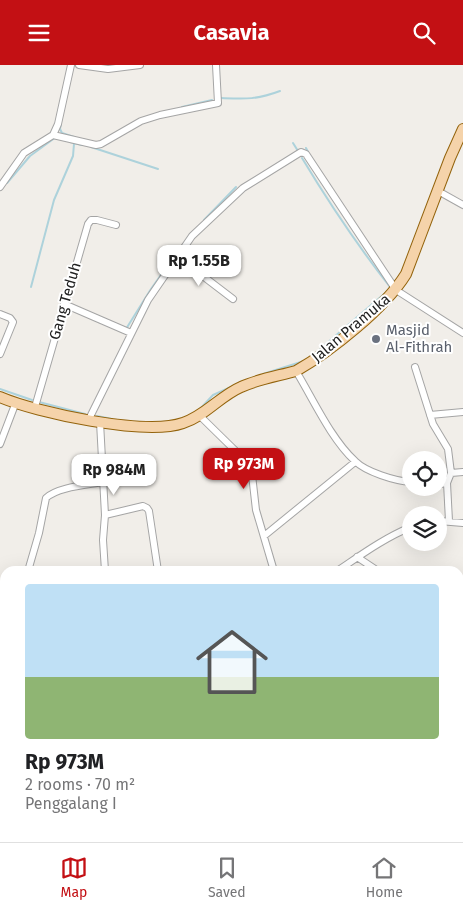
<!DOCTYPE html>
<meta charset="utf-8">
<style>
:root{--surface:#fff;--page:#f2f2f2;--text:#202124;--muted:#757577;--line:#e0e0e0;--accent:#c31014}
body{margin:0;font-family:"Fira Sans",sans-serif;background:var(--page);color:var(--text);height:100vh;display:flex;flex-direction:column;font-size:19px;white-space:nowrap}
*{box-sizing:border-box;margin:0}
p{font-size:16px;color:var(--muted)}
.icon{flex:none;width:28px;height:28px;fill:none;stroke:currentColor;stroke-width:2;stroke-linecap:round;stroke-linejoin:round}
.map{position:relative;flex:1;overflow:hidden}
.drawer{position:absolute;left:0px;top:501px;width:464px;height:276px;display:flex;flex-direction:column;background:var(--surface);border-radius:15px 15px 0 0;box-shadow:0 5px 20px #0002}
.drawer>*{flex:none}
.tools{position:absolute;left:402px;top:386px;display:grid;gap:10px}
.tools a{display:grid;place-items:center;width:45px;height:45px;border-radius:50%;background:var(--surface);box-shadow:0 5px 20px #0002;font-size:25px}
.price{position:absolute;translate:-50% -42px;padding:0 11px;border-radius:10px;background:#fff;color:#222;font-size:16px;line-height:32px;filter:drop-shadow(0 1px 2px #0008)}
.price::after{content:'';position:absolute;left:50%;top:30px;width:15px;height:11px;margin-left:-8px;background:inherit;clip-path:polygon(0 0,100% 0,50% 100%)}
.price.selected{background:var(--accent);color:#fff}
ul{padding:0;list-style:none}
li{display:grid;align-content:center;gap:10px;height:265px;padding:0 25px}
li+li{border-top:1px solid var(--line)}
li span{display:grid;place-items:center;height:155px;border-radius:5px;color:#555}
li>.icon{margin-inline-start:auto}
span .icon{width:90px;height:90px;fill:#fffc;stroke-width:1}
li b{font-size:21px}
header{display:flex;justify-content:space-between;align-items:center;height:65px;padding:0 25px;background:var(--accent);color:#fff;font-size:22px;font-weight:700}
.dock{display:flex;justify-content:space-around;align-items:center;height:70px;border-top:1px solid var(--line);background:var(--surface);font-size:14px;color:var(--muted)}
.dock a{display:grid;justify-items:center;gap:2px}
.dock .selected{color:var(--accent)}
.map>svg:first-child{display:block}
.grass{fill:#cee6b4}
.forest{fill:#afcda1}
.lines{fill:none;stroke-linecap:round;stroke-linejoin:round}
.stream{stroke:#add2db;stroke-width:2}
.service-casing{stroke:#a5a5a5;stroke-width:5}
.minor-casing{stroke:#a5a5a5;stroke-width:8}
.tertiary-casing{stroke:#a5a5a5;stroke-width:9}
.primary-casing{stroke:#93630c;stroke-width:12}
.path{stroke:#f0847b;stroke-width:1;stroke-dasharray:2.5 2.5;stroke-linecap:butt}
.service{stroke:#fff;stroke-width:3}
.minor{stroke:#fff;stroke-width:6}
.tertiary{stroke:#fff;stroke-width:8}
.primary{stroke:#f5d3aa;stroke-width:10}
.worship-dot{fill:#6b7280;stroke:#fff;stroke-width:2}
.labels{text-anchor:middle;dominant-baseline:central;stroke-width:4;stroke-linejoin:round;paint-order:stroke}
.street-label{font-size:15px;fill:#212121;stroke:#fff}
.worship-label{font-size:15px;fill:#5b616d;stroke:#fff;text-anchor:start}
</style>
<header><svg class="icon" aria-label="menu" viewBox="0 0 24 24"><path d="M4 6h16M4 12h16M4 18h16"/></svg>Casavia<svg class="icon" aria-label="search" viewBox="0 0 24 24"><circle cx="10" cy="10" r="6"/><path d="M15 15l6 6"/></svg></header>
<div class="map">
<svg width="463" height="777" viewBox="0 0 463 777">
<rect width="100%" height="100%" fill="#f1eee9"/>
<path class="grass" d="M463 692V777H399L397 773 459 772V695Z"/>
<path class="forest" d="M0 740H5V772L17 773 16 776 0 774Z"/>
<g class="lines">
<path class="stream" d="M221 33C245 34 256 35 280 26
M182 42 212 35
M61 58 60 64 62 68 74 72
M70 77 82 80
M293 78 298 86
M91 82 158 104
M306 83 308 87
M302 93C329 138 358 181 390 222
M7 118 30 91 56 72
M204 155 236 122
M31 222 54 135 73 91 74 79
M126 264 151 224 180 183
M312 291 384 229
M263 309 304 296
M0 324 32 335
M39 337 85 349
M199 345 213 330 231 322
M97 351 112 354"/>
<defs>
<path id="service" d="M459 692 463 689"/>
<path id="minor" d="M79 0 108 4 140 0
M53 70 96 80 101 79 141 56 160 50 218 38 216 0
M0 122 24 88 53 70 58 59 71 0
M438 126 463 140
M178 192 233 234
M64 239 131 268
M0 249 10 253 13 257 0 289
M415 302 433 359 448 384 451 408 447 418 449 456
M296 306C313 334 331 374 355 396 366 407 395 416 411 417
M35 342 88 159 91 155H97L116 160
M430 350 463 347
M200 351 251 401 256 445 274 506
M89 354 148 235 192 171 243 123 301 87 306 89 396 225 463 268
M100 357 105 450 103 475 105 506
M0 379 16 337
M451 408 463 407
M439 419 447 418
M105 450 143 441 147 443 149 446 158 506
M439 456 463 458
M264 471 355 397
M357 492 378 506
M28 506 39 468 46 433C57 422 87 420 103 417
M337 506C361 490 384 473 411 462
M0 546 5 548
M459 551 463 554
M0 622 5 625
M459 671 463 678
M342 772 344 777
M307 777 316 772
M358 777 368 772"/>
<path id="tertiary" d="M0 711 5 713
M211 772 213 777"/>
<path id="primary" d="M0 332C37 348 146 371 183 358 205 351 220 331 241 322 258 314 278 311 296 306 331 286 385 243 406 209L450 93 463 64"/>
</defs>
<use href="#service" class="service-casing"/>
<use href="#minor" class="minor-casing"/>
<use href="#tertiary" class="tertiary-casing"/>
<use href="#primary" class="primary-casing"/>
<path class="path" d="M459 592 463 588"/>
<use href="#service" class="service"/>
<use href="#minor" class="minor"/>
<use href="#tertiary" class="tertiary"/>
<use href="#primary" class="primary"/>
</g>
<circle class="worship-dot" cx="376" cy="274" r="5"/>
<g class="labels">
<g class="street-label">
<text transform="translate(65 236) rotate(-74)">Gang Teduh</text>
<text transform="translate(351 263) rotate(-40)">Jalan Pramuka</text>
</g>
<g class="worship-label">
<text x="386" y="265">Masjid<tspan x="386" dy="17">Al-Fithrah</tspan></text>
</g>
</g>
</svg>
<div class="tools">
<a><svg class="icon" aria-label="locate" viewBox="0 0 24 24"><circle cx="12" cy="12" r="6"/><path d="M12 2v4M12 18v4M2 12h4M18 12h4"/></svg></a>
<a><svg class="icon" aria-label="layers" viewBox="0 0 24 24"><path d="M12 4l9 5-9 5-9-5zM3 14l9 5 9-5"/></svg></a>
</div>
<b class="price" style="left:199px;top:222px">Rp 1.55B</b>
<b class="price selected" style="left:244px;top:425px">Rp 973M</b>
<b class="price" style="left:114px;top:431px">Rp 984M</b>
<section class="drawer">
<ul>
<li><span style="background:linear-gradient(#bfe0f5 60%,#8fb573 0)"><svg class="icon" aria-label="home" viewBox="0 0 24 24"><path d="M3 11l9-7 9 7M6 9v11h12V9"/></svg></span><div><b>Rp 973M</b><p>2 rooms · 70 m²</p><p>Penggalang I</p></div></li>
</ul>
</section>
</div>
<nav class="dock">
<a class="selected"><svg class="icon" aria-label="map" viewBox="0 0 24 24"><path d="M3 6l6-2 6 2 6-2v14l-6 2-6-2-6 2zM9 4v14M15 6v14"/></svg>Map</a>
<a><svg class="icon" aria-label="saved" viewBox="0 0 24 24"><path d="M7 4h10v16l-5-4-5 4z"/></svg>Saved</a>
<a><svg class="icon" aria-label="home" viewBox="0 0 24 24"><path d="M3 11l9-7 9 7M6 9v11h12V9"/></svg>Home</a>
</nav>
